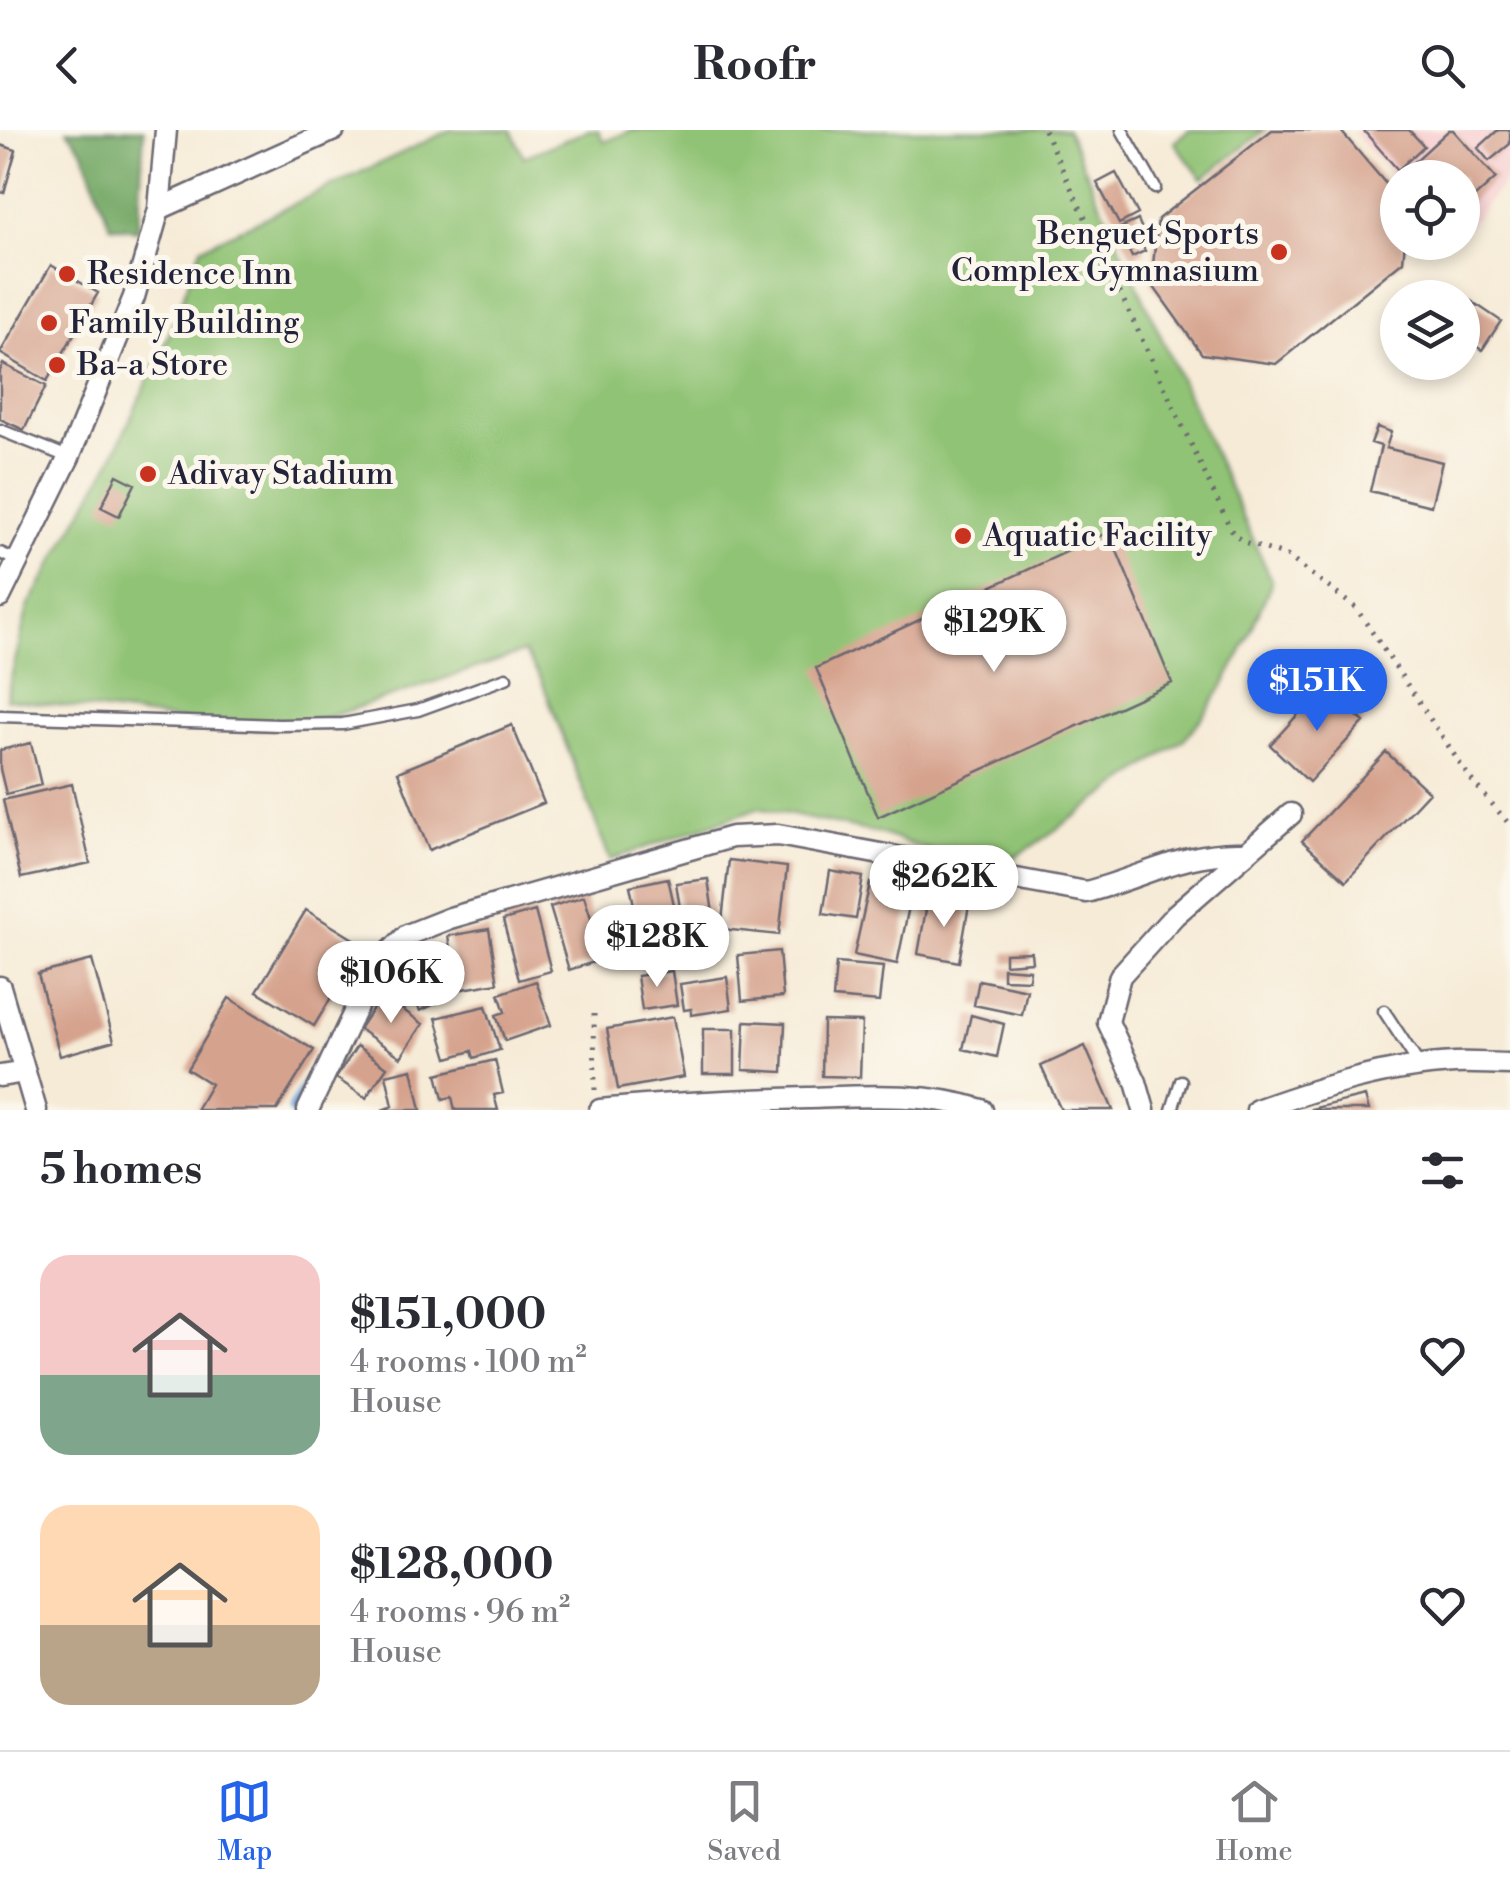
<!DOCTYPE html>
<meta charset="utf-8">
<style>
:root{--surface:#fff;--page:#f2f2f3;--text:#2b2b33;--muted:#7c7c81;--line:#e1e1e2;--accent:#2563eb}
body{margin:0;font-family:"Libre Bodoni",serif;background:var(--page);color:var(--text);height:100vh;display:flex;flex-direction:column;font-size:38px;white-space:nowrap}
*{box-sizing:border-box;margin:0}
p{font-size:32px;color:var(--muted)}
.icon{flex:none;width:55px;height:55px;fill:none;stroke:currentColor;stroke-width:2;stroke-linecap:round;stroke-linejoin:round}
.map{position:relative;height:980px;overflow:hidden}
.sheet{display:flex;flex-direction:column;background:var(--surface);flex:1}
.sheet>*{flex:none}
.fabs{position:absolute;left:1380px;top:30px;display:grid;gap:20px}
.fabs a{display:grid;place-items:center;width:100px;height:100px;border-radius:50%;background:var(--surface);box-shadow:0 5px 15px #0003;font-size:50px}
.price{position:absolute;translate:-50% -85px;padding:0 22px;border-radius:35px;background:#fff;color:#222;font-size:32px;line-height:65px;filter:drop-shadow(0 2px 5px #0008)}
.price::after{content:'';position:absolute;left:50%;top:60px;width:30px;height:22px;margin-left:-15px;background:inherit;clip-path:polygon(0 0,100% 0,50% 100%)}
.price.active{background:var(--accent);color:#fff}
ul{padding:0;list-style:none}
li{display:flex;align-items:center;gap:30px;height:250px;padding:0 40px}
li span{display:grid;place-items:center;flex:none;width:280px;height:200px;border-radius:30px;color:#555}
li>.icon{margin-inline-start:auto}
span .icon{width:120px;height:120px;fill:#fffc;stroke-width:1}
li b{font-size:42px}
h2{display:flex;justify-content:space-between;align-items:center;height:120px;padding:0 40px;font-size:42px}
header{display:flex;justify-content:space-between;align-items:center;height:130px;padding:0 40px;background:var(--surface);font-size:45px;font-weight:800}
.tabs{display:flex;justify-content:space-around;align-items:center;height:140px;border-top:2px solid var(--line);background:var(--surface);font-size:28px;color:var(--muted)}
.tabs a{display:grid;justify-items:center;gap:5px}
.tabs .active{color:var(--accent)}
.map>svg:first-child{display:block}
.built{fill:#f7cfd2}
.green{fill:#90c374;stroke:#597258;stroke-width:2.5}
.forest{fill:#74a966;stroke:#4b6650;stroke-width:2.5}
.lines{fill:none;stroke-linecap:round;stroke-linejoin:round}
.stream{stroke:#6fa6dd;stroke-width:8}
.building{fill:#d5a28d}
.service-casing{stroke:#6c6872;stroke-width:15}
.minor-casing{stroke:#6c6872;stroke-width:25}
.path{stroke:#6c6872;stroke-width:5;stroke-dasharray:2.5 8;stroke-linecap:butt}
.service{stroke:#fff;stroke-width:10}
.minor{stroke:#fff;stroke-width:20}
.poi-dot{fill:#c8321e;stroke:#fbf7ec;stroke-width:4}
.labels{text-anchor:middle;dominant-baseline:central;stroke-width:10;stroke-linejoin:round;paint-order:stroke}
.poi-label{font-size:32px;fill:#22223b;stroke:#fbf7ec;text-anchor:start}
</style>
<header><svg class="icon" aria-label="back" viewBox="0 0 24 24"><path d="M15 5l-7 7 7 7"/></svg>Roofr<svg class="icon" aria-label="search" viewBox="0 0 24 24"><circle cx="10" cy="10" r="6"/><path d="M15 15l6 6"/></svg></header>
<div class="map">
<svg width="1510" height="980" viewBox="0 0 1510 980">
<rect width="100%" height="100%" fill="#fbf7ec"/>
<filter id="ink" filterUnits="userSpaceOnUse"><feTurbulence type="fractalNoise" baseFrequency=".01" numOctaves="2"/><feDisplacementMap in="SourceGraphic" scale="20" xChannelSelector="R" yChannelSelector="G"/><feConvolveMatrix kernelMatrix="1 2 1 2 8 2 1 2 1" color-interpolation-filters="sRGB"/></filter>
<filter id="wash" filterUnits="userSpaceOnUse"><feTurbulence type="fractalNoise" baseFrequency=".0048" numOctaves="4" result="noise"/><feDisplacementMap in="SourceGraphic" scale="40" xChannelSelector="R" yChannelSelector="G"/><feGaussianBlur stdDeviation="2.25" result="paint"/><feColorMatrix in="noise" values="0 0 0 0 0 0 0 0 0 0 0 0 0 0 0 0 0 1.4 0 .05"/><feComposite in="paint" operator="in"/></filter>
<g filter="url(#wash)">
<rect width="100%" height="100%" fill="#f6ebd7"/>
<path class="built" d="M1352 0H1510V44L1463 103 1462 48H1398L1397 52Z"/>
<path class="green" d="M450 0H511L524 27 589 0H598L604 12 632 0H1067L1272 451C1249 507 1225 566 1183 610L1034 715 991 742 882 704 758 678 610 730 541 549 524 522 329 587 301 594 255 599 6 569 28 477 111 331 171 200 201 118Z
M1190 0H1265L1202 49 1174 12Z"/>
<path class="forest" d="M67 0H144L138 100 110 96 83 21Z"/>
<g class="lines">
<path class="stream" d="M291 980 333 904"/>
</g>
<g id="blocks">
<path class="building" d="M1272 0H1340L1398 68V112H1405L1403 131 1276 234 1202 224 1151 153 1158 89Z
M1363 0H1409L1424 16 1398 40Z
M1449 0H1453L1496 48 1462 79V48H1402L1400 45Z
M1498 0H1510V14L1489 31 1478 18Z
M0 15 16 20 4 63 0 62Z
M1116 43 1138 84 1119 94 1097 53Z
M1138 90 1146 108 1140 111 1145 121 1132 127 1118 99Z
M51 135 98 163 47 251 0 223Z
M1449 156 1501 191 1482 220 1462 207V168H1441Z
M3 234 46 256 24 300 0 289V241Z
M1377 297 1391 302 1386 318 1442 332 1431 376 1370 361 1381 316 1371 313Z
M117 345 135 354 119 386 101 377Z
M1109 402 1172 553 878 687 816 538Z
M1324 556 1364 592 1309 652 1270 615Z
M512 595 544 673 429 720 398 642Z
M31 613 41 655 6 664 0 639V620Z
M1386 622 1429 662 1346 751 1302 711Z
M72 654 90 733 21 748 3 670Z
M729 730 787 737 779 805 721 799Z
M830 741 863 747 856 789 823 784Z
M668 748 685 824 646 832 630 756Z
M708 749 716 804 685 809 676 753Z
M870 753 912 762 897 834 854 825Z
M584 766 604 829 569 840 550 777Z
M928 768 969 775 959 832 918 824Z
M306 780 363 815 314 896 257 861Z
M535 781 551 841 519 850 503 790Z
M489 799 498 853 457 860 448 806Z
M429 821 447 868 420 881 414 868 400 872 388 838Z
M779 821 783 867 742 871 738 825Z
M1031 822 1032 832 1005 834V823Z
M92 830 114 911 60 926 38 844Z
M836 833 883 837 879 872 833 868Z
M1003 838 1030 840 1029 850 1003 849Z
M672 841 677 875 642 880 637 846Z
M727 847 731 879 691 885V879L684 880 680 854Z
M979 850 1027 860 1022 885 974 875Z
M536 851 551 895 505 911 496 885 505 882 499 864Z
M382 865 423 894 401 927 359 899Z
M229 868 314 920 277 980H196L211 954 187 939Z
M486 876 500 920 474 928 472 921 448 928 436 888Z
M971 885 1004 894 997 927 963 919Z
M673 887 684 947 618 959 607 899Z
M745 891 785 893 783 942 743 940Z
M823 891 862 892 860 947 822 946Z
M703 899H735V944H703Z
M357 916 387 937 366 968 336 948Z
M1085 916 1113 980H1061L1041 936Z
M495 930 503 963 494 965 498 980H455L452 967 443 969 437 944Z
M412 939 421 980H382L393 976 386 945Z
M1365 966 1369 980H1311V979Z"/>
</g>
</g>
<g filter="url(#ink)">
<use href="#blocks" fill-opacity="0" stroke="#6c6872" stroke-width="2.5"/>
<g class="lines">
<defs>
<path id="service" d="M1122 0 1155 58
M0 300 68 327
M0 423 17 430
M0 586 279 595 343 594 418 580 506 548
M1384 881 1420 936
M1172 980 1181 951"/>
<path id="minor" d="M159 79 334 0
M0 467 69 327 134 167 159 79 166 0
M0 857 36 980
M0 946 25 942
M308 980 376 836 407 805 450 788 732 707 778 705 1086 762C1141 748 1184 721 1242 723
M600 980C669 973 737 970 807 968 867 966 925 962 982 980
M1144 980 1136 952 1108 892 1120 846 1175 785 1291 684
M1257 980C1321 957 1388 936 1455 933 1473 932 1492 934 1510 934"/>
</defs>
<use href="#service" class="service-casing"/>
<use href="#minor" class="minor-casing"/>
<path class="path" d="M1044 0 1233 404 1244 412 1287 426 1356 478 1469 647 1510 695
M594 884 595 962"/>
<use href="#service" class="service"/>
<use href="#minor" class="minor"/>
</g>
</g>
<g class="poi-dot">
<circle cx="1279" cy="122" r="10"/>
<circle cx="67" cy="144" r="10"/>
<circle cx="49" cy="193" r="10"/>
<circle cx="57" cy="235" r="10"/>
<circle cx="148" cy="344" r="10"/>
<circle cx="963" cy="406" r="10"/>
</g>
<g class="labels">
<g class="poi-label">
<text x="1259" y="104" text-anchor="end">Benguet Sports<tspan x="1259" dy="37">Complex Gymnasium</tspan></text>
<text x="87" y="144">Residence Inn</text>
<text x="69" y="193">Family Building</text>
<text x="77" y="235">Ba-a Store</text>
<text x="168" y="344">Adivay Stadium</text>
<text x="983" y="406">Aquatic Facility</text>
</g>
</g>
</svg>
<div class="fabs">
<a><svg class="icon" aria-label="locate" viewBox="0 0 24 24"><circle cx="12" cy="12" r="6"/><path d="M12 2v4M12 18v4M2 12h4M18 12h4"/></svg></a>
<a><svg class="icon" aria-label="layers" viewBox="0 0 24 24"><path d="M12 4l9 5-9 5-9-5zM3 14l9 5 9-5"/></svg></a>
</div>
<b class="price" style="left:994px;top:545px">$129K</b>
<b class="price active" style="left:1317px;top:604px">$151K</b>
<b class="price" style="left:944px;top:800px">$262K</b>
<b class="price" style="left:657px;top:860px">$128K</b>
<b class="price" style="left:391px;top:896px">$106K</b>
</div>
<section class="sheet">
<h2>5 homes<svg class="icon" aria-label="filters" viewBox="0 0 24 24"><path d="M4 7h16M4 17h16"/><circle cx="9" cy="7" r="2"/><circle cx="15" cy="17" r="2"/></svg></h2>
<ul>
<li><span style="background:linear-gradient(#f6c9c9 60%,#7fa58c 0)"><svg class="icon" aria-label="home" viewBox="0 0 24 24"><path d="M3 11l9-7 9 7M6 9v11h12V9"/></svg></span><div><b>$151,000</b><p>4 rooms · 100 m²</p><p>House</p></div><svg class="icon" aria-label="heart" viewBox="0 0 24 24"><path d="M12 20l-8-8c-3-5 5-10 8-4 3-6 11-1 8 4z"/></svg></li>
<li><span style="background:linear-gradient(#ffd9b3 60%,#b9a48a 0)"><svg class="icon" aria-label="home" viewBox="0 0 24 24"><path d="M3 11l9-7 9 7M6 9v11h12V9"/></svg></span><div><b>$128,000</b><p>4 rooms · 96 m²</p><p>House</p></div><svg class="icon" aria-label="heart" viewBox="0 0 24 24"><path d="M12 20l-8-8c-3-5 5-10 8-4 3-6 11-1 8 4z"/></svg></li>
</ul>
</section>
<nav class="tabs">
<a class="active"><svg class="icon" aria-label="map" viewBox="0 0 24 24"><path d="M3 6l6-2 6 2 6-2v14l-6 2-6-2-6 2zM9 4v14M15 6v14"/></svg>Map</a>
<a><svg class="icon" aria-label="saved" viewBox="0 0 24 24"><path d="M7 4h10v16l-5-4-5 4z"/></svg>Saved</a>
<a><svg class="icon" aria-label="home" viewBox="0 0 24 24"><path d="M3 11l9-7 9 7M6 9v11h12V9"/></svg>Home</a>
</nav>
